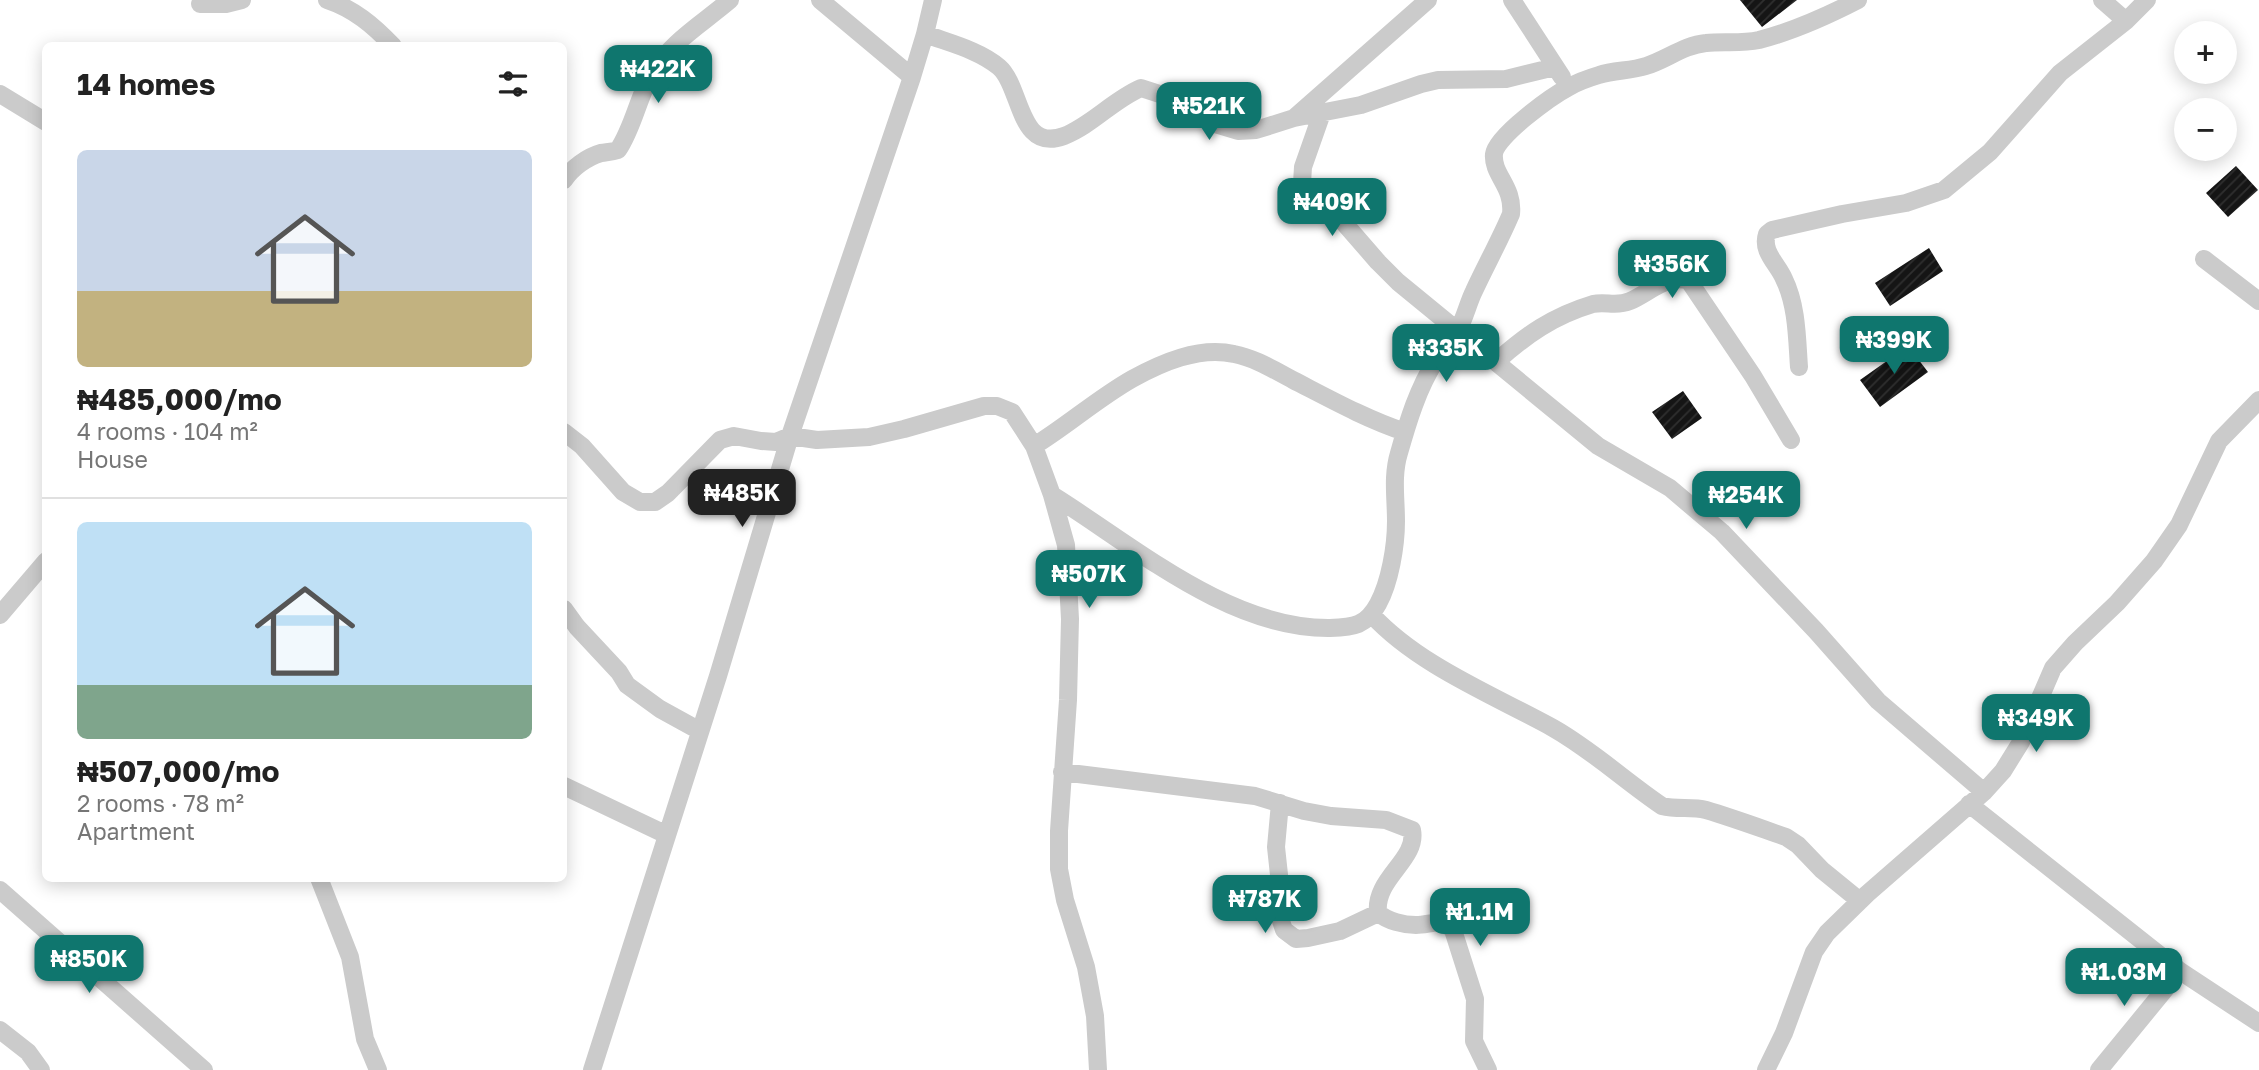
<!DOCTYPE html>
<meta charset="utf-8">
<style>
:root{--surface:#fff;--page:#f6f6f6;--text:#222;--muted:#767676;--line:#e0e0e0;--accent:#0f766e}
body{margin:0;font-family:"Golos Text",sans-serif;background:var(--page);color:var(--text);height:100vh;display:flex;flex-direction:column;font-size:26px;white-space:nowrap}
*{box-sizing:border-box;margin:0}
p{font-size:23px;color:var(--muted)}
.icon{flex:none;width:38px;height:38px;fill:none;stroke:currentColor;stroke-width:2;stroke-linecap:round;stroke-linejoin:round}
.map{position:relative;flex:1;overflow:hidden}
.panel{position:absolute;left:42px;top:42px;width:525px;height:840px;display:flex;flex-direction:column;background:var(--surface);border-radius:10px;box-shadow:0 4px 18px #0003}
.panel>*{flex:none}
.fabs{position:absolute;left:2174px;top:21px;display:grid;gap:14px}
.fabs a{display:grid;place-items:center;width:63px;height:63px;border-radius:50%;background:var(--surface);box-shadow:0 4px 18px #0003;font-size:35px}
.price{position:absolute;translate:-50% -60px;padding:0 16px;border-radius:14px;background:var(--accent);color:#fff;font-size:23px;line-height:46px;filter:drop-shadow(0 2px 4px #0008)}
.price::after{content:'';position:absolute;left:50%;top:42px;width:21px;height:16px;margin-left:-10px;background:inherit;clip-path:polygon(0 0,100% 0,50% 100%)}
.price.active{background:#222;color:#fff}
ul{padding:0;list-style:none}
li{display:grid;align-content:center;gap:14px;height:371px;padding:0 35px}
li+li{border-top:2px solid var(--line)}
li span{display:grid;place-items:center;height:217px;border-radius:10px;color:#555}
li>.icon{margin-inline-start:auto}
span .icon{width:126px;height:126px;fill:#fffc;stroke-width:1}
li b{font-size:30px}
h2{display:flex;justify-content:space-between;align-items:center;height:84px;padding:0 35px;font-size:30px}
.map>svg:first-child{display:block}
.building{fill:url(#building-hatch)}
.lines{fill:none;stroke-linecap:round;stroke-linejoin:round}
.minor{stroke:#cbcbcb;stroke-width:18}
</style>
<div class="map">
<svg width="2259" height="1070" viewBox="0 0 2259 1070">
<defs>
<pattern id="building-hatch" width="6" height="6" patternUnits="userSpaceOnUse" patternTransform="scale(1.75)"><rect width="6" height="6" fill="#151515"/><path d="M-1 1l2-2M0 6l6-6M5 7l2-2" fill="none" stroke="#2f2f2f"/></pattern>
</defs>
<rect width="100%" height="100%" fill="#fff"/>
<path class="building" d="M1740 0H1797L1762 27Z
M2236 166 2258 190 2228 217 2206 193Z
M1929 248 1943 271 1890 306 1875 283Z
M1908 346 1928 372 1880 407 1860 380Z
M1683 391 1702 418 1672 439 1652 412Z"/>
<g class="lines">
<path class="minor" d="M327 0C354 9 373 25 393 46
M820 0 912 77
M1512 0 1562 77
M2102 0 2126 21
M200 4H226L242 0
M925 34C949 43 979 50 999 67 1022 87 1018 153 1064 136 1092 125 1113 100 1141 88L1178 100 1218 125 1238 131 1256 130 1294 118 1361 105 1421 84 1438 80 1506 79 1555 67
M0 94 46 122
M1322 113 1303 167 1302 183 1338 216 1378 262 1398 282 1598 446 1670 488 1722 532 1816 631 1878 701 1984 792
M1294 118 1428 0
M564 180C572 168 587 157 601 153 607 152 612 152 618 150 633 128 638 98 651 75 670 42 702 24 730 0
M2204 259 2259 301
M1496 362C1526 335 1553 316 1593 304 1606 301 1616 307 1630 301 1649 293 1668 273 1689 281L1753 376 1791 440
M1799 367C1797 339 1797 305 1784 279 1778 264 1761 252 1767 234L1772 230 1842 214 1906 203 1944 190 1990 152 2060 73 2126 21 2147 0
M564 432 582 446 623 492 640 502H655L668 493 720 440 734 436 761 441 776 442 790 436 817 440 869 437 904 429 984 406H997L1012 412 1034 446 1052 495 1066 545 1070 619 1068 700 1059 831V869L1065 900 1086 967 1095 1016 1098 1070
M1034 446C1068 425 1097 399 1132 379 1161 363 1199 346 1234 354 1255 358 1274 370 1293 380 1330 399 1366 419 1405 432
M1052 495C1134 546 1229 629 1330 628 1354 627 1366 626 1378 604 1390 582 1396 546 1396 521 1396 498 1392 476 1399 453 1408 421 1418 388 1436 360 1443 349 1452 340 1458 330 1465 318 1468 303 1474 291 1486 265 1500 240 1511 214 1514 186 1492 175 1494 154 1496 136 1552 96 1569 87 1578 82 1589 78 1599 75 1614 70 1631 71 1646 66 1666 60 1684 45 1706 43 1723 41 1741 44 1759 40 1794 31 1827 16 1858 0
M564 609 577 627 619 672 627 685 660 709 700 731
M0 615 46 561
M1372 615C1418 665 1493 695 1553 728 1592 750 1625 781 1662 806 1677 810 1692 806 1706 810 1733 818 1760 828 1786 837L1798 845 1822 870 1860 901
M1062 772 1255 796 1304 811 1331 816 1386 820 1412 830C1418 860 1374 878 1378 913 1388 921 1403 925 1416 925 1431 925 1443 917 1453 930L1475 999 1474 1041 1488 1070
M564 786 667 835
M1280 803 1276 847 1280 884V918L1284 930 1296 939 1308 938 1340 931 1378 913
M1969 804 2180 971 2259 1023
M319 878 350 957 365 1039 378 1070
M0 890 204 1070
M0 1030 28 1052 41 1070
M592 1070 718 676 790 436 912 77 925 34 933 0
M1766 1070 1784 1033 1814 952 1827 933 1867 894 1984 792 2003 771 2021 742 2053 668 2075 643 2117 603 2154 561 2179 525 2219 441 2259 400
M2099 1070 2180 971"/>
</g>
</svg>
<div class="fabs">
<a>+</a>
<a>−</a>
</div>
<b class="price" style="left:658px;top:105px">₦422K</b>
<b class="price" style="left:1209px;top:142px">₦521K</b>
<b class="price" style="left:1332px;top:238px">₦409K</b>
<b class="price" style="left:1672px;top:300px">₦356K</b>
<b class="price" style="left:1894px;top:376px">₦399K</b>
<b class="price" style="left:1446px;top:384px">₦335K</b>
<b class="price active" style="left:742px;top:529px">₦485K</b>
<b class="price" style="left:1746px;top:531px">₦254K</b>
<b class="price" style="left:1089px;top:610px">₦507K</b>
<b class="price" style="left:2036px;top:754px">₦349K</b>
<b class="price" style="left:1265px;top:935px">₦787K</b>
<b class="price" style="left:1480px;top:948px">₦1.1M</b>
<b class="price" style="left:89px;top:995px">₦850K</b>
<b class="price" style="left:2124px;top:1008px">₦1.03M</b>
<section class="panel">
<h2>14 homes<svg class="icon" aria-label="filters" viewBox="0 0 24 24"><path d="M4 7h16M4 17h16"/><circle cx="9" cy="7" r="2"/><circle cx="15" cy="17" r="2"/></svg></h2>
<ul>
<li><span style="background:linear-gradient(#c9d6e8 65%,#c2b280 0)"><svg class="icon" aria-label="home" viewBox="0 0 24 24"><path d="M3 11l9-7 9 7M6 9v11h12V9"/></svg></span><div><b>₦485,000/mo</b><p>4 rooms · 104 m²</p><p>House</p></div></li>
<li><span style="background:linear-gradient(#bfe0f5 75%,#7fa58c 0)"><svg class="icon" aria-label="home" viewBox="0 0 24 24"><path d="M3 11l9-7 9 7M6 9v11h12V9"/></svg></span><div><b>₦507,000/mo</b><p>2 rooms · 78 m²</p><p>Apartment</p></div></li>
</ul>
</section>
</div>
